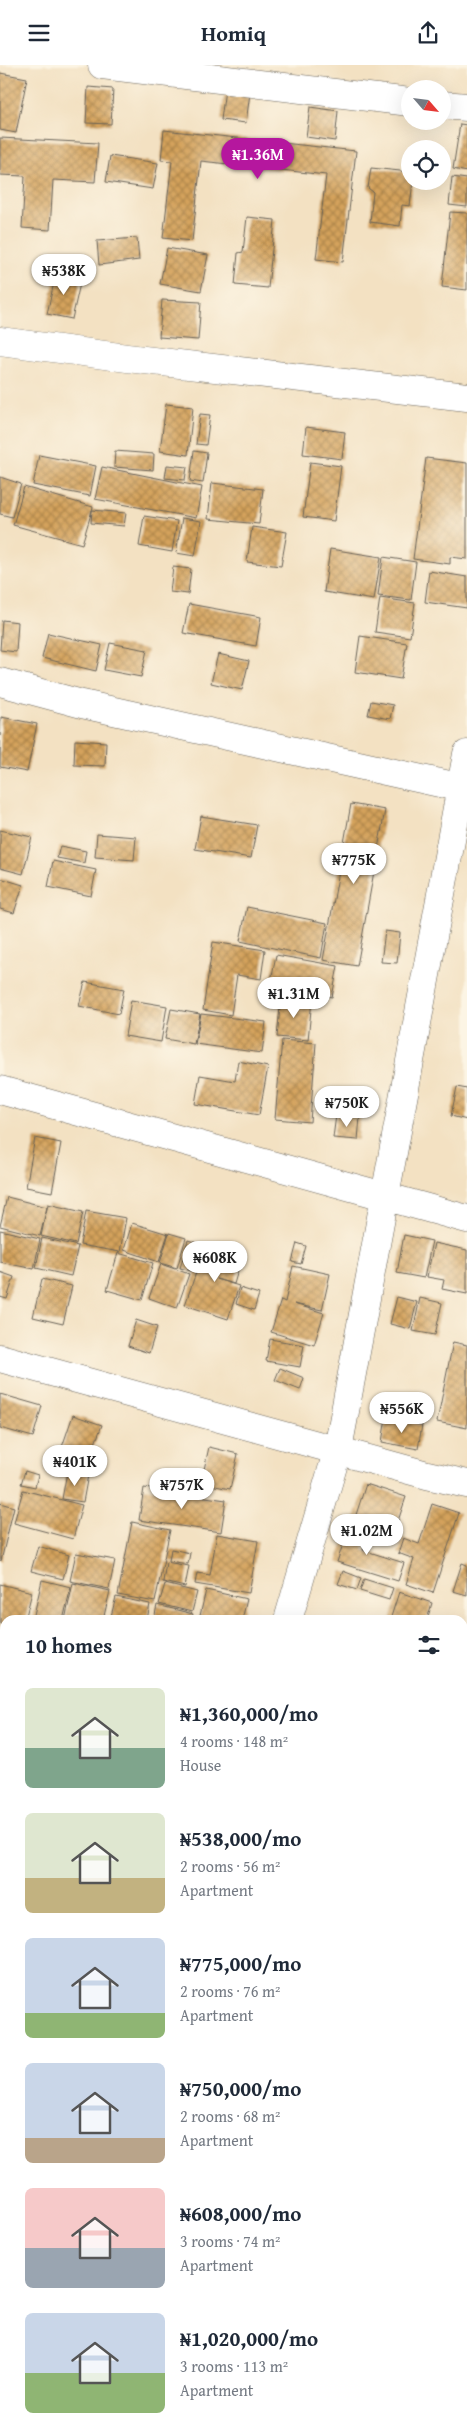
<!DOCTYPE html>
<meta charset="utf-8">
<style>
:root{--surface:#fff;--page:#f2f2f3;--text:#1f2937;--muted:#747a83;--accent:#b5179e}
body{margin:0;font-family:"Gentium Book Plus",serif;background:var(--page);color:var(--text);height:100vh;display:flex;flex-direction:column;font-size:19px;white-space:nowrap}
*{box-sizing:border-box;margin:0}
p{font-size:16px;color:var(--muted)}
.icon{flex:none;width:28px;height:28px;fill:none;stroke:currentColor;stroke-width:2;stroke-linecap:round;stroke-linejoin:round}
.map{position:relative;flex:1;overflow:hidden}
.details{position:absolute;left:0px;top:1550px;width:468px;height:821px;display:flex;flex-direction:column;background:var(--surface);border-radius:15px 15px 0 0;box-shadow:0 5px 20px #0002}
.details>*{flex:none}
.needle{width:32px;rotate:118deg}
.controls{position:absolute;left:401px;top:15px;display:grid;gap:10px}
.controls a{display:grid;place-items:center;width:50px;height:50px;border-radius:50%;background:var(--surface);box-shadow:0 5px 20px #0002;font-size:25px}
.price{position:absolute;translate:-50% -42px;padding:0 11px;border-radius:18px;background:#fff;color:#222;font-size:16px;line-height:32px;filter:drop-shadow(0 1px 2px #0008)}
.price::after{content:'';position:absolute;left:50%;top:30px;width:15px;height:11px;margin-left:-8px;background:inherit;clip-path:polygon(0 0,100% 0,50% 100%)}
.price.selected{background:var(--accent);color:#fff}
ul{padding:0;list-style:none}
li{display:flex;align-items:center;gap:15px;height:125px;padding:0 25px}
li span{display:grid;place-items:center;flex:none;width:140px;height:100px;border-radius:8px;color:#555}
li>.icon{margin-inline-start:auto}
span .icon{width:60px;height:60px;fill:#fffc;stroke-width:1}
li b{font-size:21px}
h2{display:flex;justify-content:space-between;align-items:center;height:60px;padding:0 25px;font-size:21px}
header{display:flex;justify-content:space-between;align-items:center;height:65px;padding:0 25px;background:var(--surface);font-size:22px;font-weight:600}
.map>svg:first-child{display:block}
.building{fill:url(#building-cross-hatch)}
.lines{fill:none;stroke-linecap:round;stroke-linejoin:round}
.street-casing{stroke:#676156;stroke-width:29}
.street{stroke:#fff;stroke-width:28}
</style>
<header><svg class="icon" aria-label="menu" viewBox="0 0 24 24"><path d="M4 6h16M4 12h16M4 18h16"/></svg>Homiq<svg class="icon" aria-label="share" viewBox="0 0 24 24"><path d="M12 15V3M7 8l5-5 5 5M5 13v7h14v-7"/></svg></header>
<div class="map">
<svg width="467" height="2371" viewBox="0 0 467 2371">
<defs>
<pattern id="building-cross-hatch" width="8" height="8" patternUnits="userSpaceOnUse" patternTransform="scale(1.25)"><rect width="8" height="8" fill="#d4a25b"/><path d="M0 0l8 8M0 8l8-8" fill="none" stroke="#ab834a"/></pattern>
</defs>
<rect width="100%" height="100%" fill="#fcf5e5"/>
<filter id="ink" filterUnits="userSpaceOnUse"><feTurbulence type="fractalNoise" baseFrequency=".02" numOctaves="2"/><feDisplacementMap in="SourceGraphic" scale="10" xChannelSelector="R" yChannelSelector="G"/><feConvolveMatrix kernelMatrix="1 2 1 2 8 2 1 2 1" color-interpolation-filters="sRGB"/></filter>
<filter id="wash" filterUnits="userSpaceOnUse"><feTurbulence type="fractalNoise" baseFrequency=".0096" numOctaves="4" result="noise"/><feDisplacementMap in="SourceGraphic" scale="20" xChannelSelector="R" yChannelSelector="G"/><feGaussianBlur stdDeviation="1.12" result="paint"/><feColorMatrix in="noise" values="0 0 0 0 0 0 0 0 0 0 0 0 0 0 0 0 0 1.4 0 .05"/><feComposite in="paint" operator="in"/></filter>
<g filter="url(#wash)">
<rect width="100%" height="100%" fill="#f3e1c2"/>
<g id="blocks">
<path class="building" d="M0 8 27 13 16 68 0 65Z
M88 22 113 24 111 59 86 58Z
M225 24 250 28 246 58 221 55Z
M310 42 338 46 335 76 306 72Z
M460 59 467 60V107L453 104Z
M164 65 356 86 343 197 316 194 326 110 201 96 192 176 163 173 172 96 161 95Z
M0 73 98 78 95 117 53 115 50 165 22 163 25 111 0 110Z
M110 91 158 98 153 124 106 117Z
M371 103 410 107V116H413L410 141 402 140 400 161 370 157 373 127 368 123Z
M452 112 467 114V142L449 140Z
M450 147 467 148V225L442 222Z
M247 152 275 155 268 223 235 220 238 188 243 187Z
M137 173 139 195 99 200 97 176Z
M167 183 208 190 201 226 160 219Z
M56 208 81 214 72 254 47 249Z
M162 235 201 237 198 275 159 272Z
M166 339 193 342 188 390 160 386Z
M200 349 210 350 206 380 196 379Z
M306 362 345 367 342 394 303 389Z
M115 386 154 389 153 405 114 402Z
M194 386 207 388 203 418 190 416Z
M39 390 96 401 90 431 33 420Z
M426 393 467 398V494L450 492V499L413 494Z
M310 397 341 401 334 456 303 452Z
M167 400 187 402 185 415 165 413Z
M102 402 202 422 196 453 95 434Z
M0 412 21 419 12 452 0 449Z
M212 418 263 424 259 459 208 454Z
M24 422 93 442 82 479 13 460Z
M92 445 126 448 124 461 91 458Z
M144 451 177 456 172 487 139 481Z
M182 453 201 456 195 491 176 488Z
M252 462 287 467 281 501 247 497Z
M330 484 381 492 374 535 324 527Z
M383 492 416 497 411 535 378 531Z
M173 502 191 504 188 529 170 527Z
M429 506 467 512V543L425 537Z
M380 533 415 538 410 572 375 567Z
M189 539 261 552 256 581 183 568Z
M2 555 18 557 16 587 0 585Z
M48 568 102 580 96 606 42 593Z
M360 571 407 578 401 614 355 607Z
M110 578 147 585 141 612 104 605Z
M218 589 249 596 242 625 211 618Z
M371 636 393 640 390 654 368 650Z
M1 652 37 659 27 707 0 702Z
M75 675 106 677 105 701 74 700Z
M351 739 385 745 357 901 323 895Z
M201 751 257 760 251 793 195 784Z
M0 765 32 772 23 809 0 803Z
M97 769 136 772 134 795 95 792Z
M60 781 86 786 84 798 57 793Z
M53 796 96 805 91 831 48 822Z
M0 813 23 820 14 848 0 844Z
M247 842 327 858 321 893 240 876Z
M385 866 400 868 397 898 381 897Z
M213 877 265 885 261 914 237 910 231 950 203 945Z
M276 890 338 901 332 932 270 921Z
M85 917 124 924 119 949 79 941Z
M281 932 312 935 308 975 277 972Z
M131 935 167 941 161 977 125 971Z
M171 944 200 949 194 979 165 974Z
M201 949 266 957 262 988 195 979Z
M282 975 316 978 310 1057 275 1054Z
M238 996 268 1002 259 1050 195 1039 200 1010 235 1016Z
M457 1022 467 1024V1055L451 1051Z
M336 1050 360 1052 358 1075 333 1073Z
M35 1073 61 1078 52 1127 26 1122Z
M7 1132 47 1142 40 1171 0 1161Z
M48 1139 83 1147 76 1179 41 1171Z
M86 1146 126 1153 120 1187 80 1180Z
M132 1158 168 1169 159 1197 124 1185Z
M0 1165 40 1174 34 1204 0 1197Z
M169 1168 186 1173 177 1203 160 1198Z
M404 1170 432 1176 424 1213 397 1208Z
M42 1173 78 1181 71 1211 36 1203Z
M188 1175 204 1180 196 1207 180 1203Z
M297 1178 306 1181 301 1199 292 1197Z
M434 1178 467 1185V1229L442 1224 444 1215 427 1212Z
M205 1181 242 1192 234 1219 216 1214 239 1221 228 1254 185 1240Z
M118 1188 153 1198 142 1235 107 1225Z
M161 1199 189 1209 177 1243 149 1233Z
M293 1201 330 1209 322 1245 294 1239 324 1248 314 1280 271 1267 281 1235 285 1237Z
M0 1207 14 1212 7 1234 0 1232Z
M42 1214 72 1221 63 1259 33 1252Z
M240 1223 259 1229 254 1245 236 1239Z
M397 1232 417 1237 410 1264 390 1259Z
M420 1233 442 1238 435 1270 413 1266Z
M136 1255 157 1262 149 1288 128 1281Z
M270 1274 304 1280 300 1302 266 1296Z
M453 1277 467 1280V1363L437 1357Z
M280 1303 304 1313 300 1325 275 1315Z
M0 1329 42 1341 33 1372 0 1363Z
M73 1350 102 1360 90 1392 62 1382Z
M386 1353 422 1360 418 1384 382 1377Z
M209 1382 238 1389 230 1424 201 1418Z
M25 1406 38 1410 35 1422 21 1419Z
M67 1407 88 1410 83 1437 62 1434Z
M366 1419 406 1432 393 1471 353 1459Z
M144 1423 226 1435 221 1467 139 1455Z
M23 1425 82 1440 73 1474 14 1458Z
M0 1438 14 1442 1 1496 0 1495Z
M432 1439 459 1448 433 1528 406 1519 414 1494 398 1488 403 1473 419 1479Z
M132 1457 170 1465 155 1537 118 1530Z
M349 1461 369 1467 363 1485 404 1498 398 1516 337 1497Z
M217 1469 258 1476 249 1528 195 1519 197 1508 210 1510Z
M38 1481 69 1490 63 1514 31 1506Z
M171 1484 190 1488 188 1499 169 1496Z
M76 1488 115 1495 109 1524 70 1516Z
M166 1497 189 1501 185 1522 163 1517Z
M462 1498 467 1500V1530L453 1526Z
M343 1506 361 1513 357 1525 338 1519Z
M364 1514 393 1523 389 1535 360 1526Z
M42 1515 71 1522 63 1555 33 1554Z
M73 1518 110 1526 103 1555H65Z
M0 1519 32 1527 25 1555H5V1560L0 1559Z
M165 1519 197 1527 192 1547 159 1539Z
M206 1525 247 1534 242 1555H199Z
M399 1527 432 1538 427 1555H390Z
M116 1532 150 1539 147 1555H110Z
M157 1540 193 1549 191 1555H154Z
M0 1606 5 1608 3 1645 0 1644Z
M462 1619 467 1620V1652L463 1670Z
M463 1677H467V1755H462Z
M466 1793H467V1811L463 1810Z
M0 1845 5 1846V1887L0 1885Z
M0 1901 5 1903V1952L2 1963H0Z
M462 2008 467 2010V2042L462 2041Z
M0 2136 5 2138V2180L0 2194Z
M462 2353 467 2355V2371H454L455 2366H462Z"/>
</g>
</g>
<g filter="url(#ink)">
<use href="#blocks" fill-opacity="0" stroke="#676156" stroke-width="1"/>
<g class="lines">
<defs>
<path id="street" d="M102 0 410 37
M442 40 467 42
M0 276 127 293 467 332
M0 617 82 639 467 724
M0 1025 467 1154
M0 1293 427 1410 467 1419
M288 1555 338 1384 467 689
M0 1753 5 1754
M462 1873 467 1874
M0 2286 5 2288
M188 2366 200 2371
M35 2371 36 2366"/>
</defs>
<use href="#street" class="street-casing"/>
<use href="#street" class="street"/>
</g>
</g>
</svg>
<div class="controls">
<a><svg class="needle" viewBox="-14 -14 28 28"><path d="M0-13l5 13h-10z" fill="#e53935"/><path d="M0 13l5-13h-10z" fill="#747a83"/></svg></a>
<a><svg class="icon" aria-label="locate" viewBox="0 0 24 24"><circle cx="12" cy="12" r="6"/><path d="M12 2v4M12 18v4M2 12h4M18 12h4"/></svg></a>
</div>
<b class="price selected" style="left:258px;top:115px">₦1.36M</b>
<b class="price" style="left:64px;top:231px">₦538K</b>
<b class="price" style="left:354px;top:820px">₦775K</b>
<b class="price" style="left:294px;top:954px">₦1.31M</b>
<b class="price" style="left:347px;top:1063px">₦750K</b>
<b class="price" style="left:215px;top:1218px">₦608K</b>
<b class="price" style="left:402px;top:1369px">₦556K</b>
<b class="price" style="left:75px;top:1422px">₦401K</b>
<b class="price" style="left:182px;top:1445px">₦757K</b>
<b class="price" style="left:367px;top:1491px">₦1.02M</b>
<section class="details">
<h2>10 homes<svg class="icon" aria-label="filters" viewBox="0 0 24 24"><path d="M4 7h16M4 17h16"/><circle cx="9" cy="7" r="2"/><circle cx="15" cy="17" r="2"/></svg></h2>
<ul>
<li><span style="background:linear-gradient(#dfe7d0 60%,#7fa58c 0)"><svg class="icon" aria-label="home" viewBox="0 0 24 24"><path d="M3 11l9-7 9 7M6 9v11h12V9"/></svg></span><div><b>₦1,360,000/mo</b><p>4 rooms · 148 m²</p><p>House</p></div></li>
<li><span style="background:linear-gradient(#dfe7d0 65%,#c2b280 0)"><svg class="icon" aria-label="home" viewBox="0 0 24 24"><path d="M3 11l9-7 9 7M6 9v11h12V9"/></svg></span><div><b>₦538,000/mo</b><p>2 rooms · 56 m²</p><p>Apartment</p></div></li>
<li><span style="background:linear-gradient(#c9d6e8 75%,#8fb573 0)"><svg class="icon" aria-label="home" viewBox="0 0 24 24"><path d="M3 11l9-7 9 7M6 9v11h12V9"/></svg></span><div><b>₦775,000/mo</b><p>2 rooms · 76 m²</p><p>Apartment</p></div></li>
<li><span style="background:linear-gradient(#c9d6e8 75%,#b9a48a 0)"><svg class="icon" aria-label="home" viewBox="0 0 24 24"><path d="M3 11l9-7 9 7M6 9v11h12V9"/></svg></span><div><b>₦750,000/mo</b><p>2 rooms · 68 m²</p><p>Apartment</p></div></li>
<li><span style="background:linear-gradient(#f6c9c9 60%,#9aa5b1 0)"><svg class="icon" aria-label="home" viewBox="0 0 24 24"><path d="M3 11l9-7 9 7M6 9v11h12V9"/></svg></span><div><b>₦608,000/mo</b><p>3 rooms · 74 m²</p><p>Apartment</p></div></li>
<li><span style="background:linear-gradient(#c9d6e8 60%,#8fb573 0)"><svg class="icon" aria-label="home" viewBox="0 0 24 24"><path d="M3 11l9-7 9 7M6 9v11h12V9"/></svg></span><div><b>₦1,020,000/mo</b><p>3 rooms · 113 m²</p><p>Apartment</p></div></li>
</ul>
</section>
</div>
